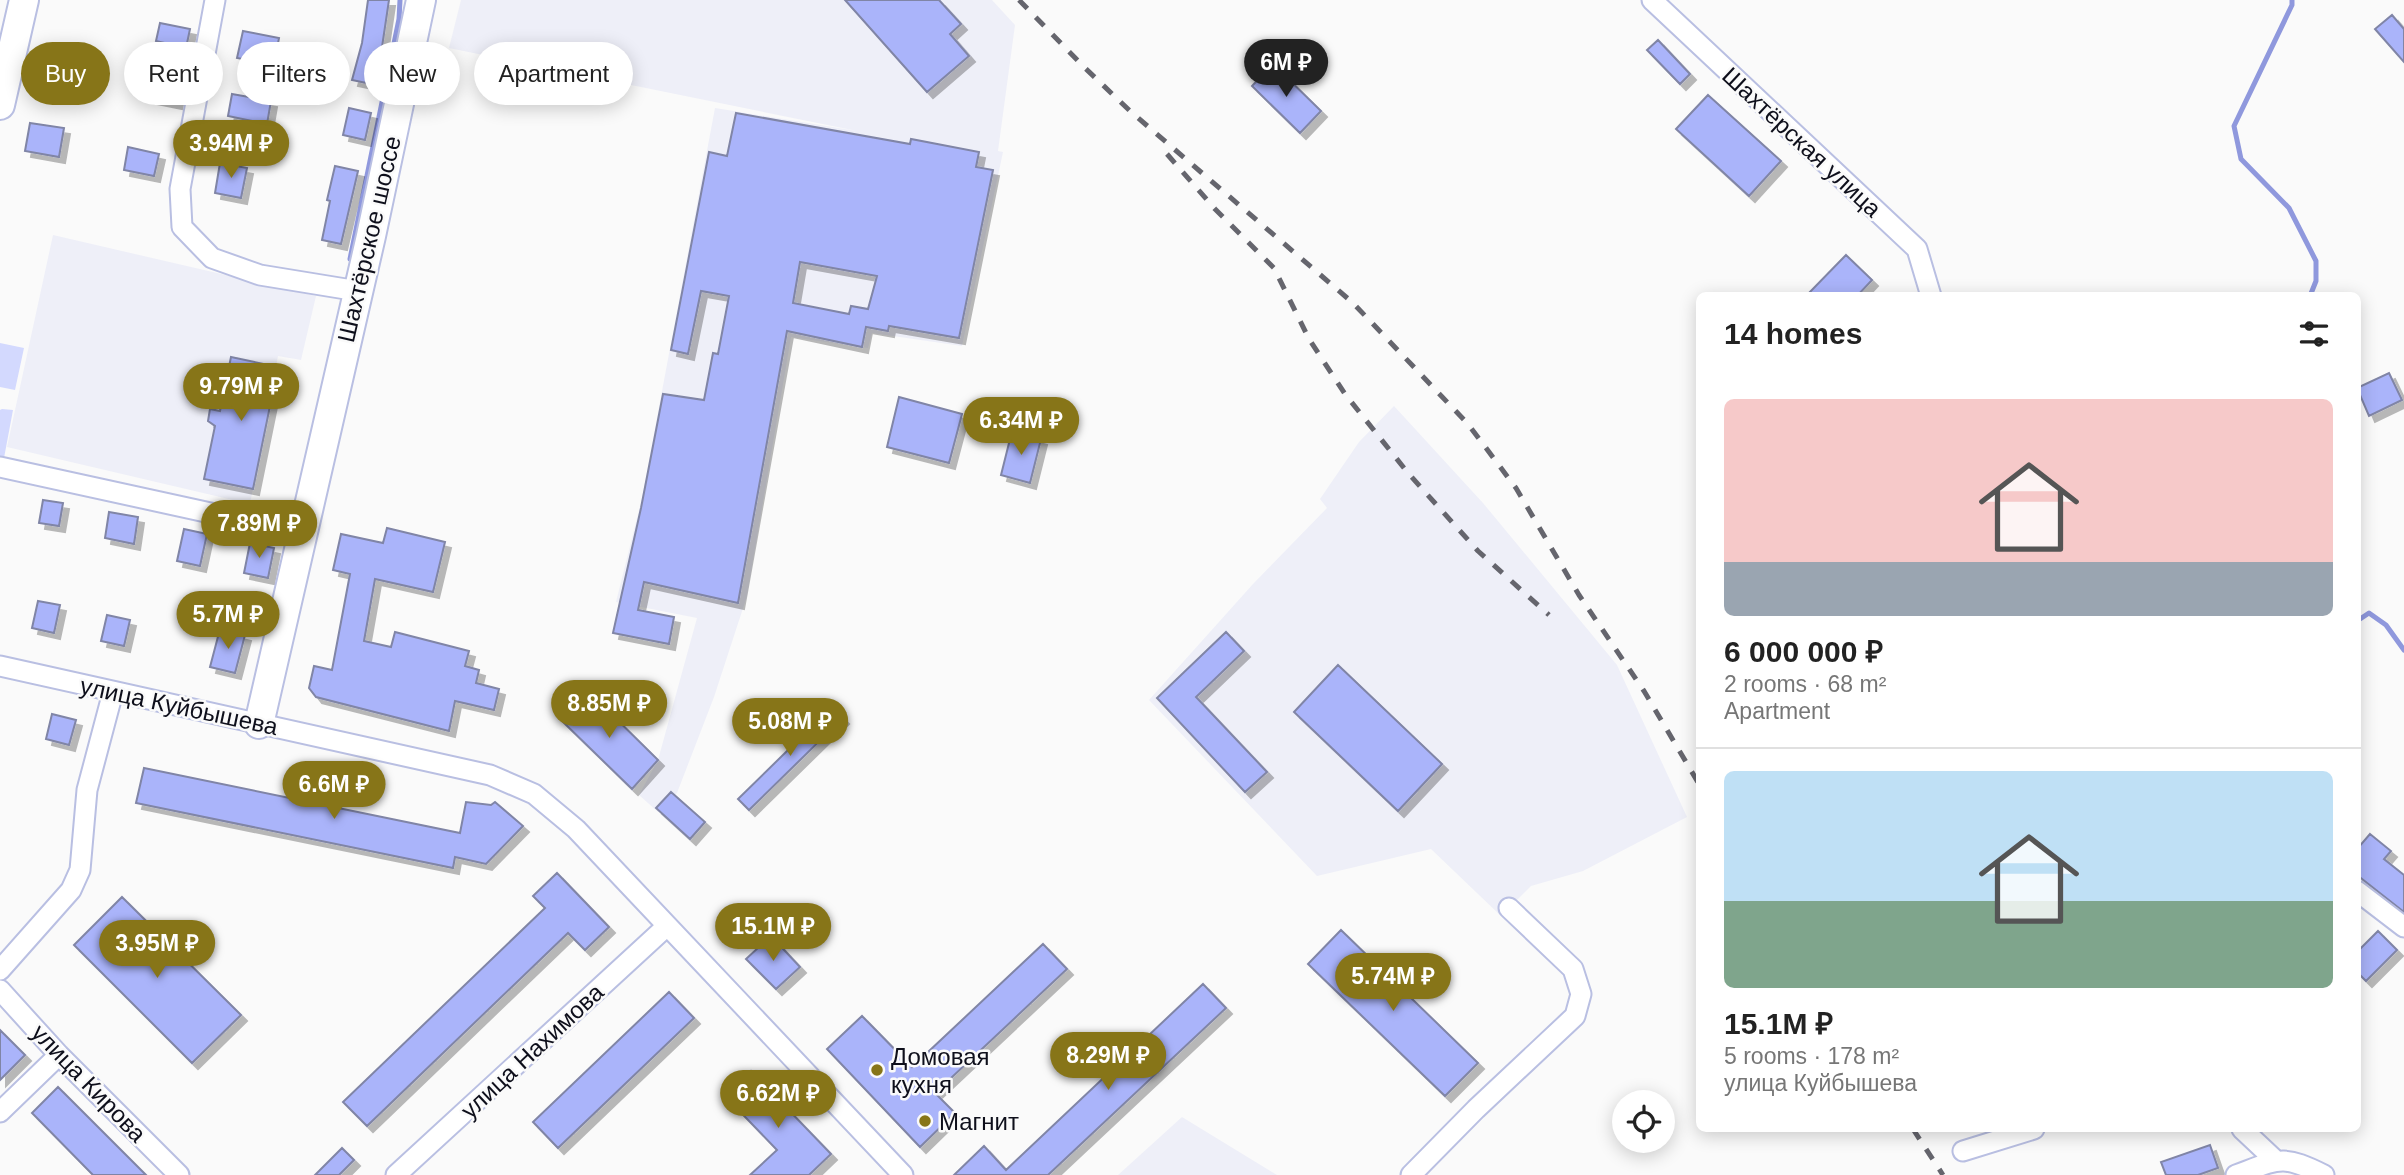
<!DOCTYPE html>
<meta charset="utf-8">
<style>
:root{--surface:#fff;--page:#f6f6f6;--text:#222;--muted:#767676;--line:#e0e0e0;--accent:#877518}
body{margin:0;font-family:Arial,sans-serif;background:var(--page);color:var(--text);height:100vh;display:flex;flex-direction:column;font-size:26px;white-space:nowrap}
*{box-sizing:border-box;margin:0}
p{font-size:23px;color:var(--muted)}
.icon{flex:none;width:38px;height:38px;fill:none;stroke:currentColor;stroke-width:2;stroke-linecap:round;stroke-linejoin:round}
.map{position:relative;flex:1;overflow:hidden}
.drawer{position:absolute;left:1696px;top:292px;width:665px;height:840px;display:flex;flex-direction:column;background:var(--surface);border-radius:10px;box-shadow:0 4px 18px #0003}
.drawer>*{flex:none}
.guide{position:absolute;left:21px;top:42px;width:665px;height:63px;display:flex;gap:14px}
.tools{position:absolute;left:1612px;top:1090px;display:grid;gap:14px}
.tools a{display:grid;place-items:center;width:63px;height:63px;border-radius:50%;background:var(--surface);box-shadow:0 4px 18px #0003;font-size:35px}
.price{position:absolute;translate:-50% -60px;padding:0 16px;border-radius:24px;background:var(--accent);color:#fff;font-size:23px;line-height:46px;filter:drop-shadow(0 2px 4px #0008)}
.price::after{content:'';position:absolute;left:50%;top:42px;width:21px;height:16px;margin-left:-10px;background:inherit;clip-path:polygon(0 0,100% 0,50% 100%)}
.price.current{background:#222;color:#fff}
ul{padding:0;list-style:none}
li{display:grid;align-content:center;gap:14px;height:371px;padding:0 28px}
li+li{border-top:2px solid var(--line)}
li span{display:grid;place-items:center;height:217px;border-radius:10px;color:#555}
li>.icon{margin-inline-start:auto}
span .icon{width:126px;height:126px;fill:#fffc;stroke-width:1}
li b{font-size:30px}
h2{display:flex;justify-content:space-between;align-items:center;height:84px;padding:0 28px;font-size:30px}
.tag{padding:0 24px;border-radius:32px;background:var(--surface);box-shadow:0 4px 18px #0003;font-size:24px;line-height:63px}
.tag.current{background:var(--accent);color:#fff}
.map>svg:first-child{display:block}
.built{fill:#eeeff8}
.green{fill:#d3d9fe}
.lines{fill:none;stroke-linecap:round;stroke-linejoin:round}
.stream{stroke:#8f98dd;stroke-width:5}
.building{fill:#aab4fa;stroke:#8085a6;stroke-width:2;fill-rule:evenodd;filter:url(#shadow)}
.street-casing{stroke:#b9bfe2;stroke-width:23}
.secondary-casing{stroke:#b9bfe2;stroke-width:32}
.street{stroke:#fff;stroke-width:19}
.secondary{stroke:#fff;stroke-width:28}
.rail{stroke:#65656d;stroke-width:5;stroke-dasharray:12 12;stroke-linecap:butt}
.poi-dot{fill:#877518;stroke:#fafafa;stroke-width:2.5}
.labels{text-anchor:middle;dominant-baseline:central;stroke-width:5;stroke-linejoin:round;paint-order:stroke}
.street-label{font-size:24px;fill:#0e0f1b;stroke:#fafafa}
.poi-label{font-size:24px;fill:#0e0f1b;stroke:#fafafa;text-anchor:start}
</style>
<div class="map">
<svg width="2404" height="1175" viewBox="0 0 2404 1175">
<defs>
<filter id="shadow"><feDropShadow dx="6" dy="6" stdDeviation="0" flood-color="#0004"/></filter>
</defs>
<rect width="100%" height="100%" fill="#fafafa"/>
<path class="built" d="M461 0H992L1015 25 998 151 1003 152 962 346 872 333 868 348 791 337 747 596 714 697 677 793 658 812 639 795 658 760 697 618 616 602 642 498 715 108 857 131 449 48Z
M53 235 316 296 301 360 278 356 250 504 7 447Z
M1394 406 1483 503 1617 665 1687 817 1583 871 1531 886 1501 916 1431 849 1317 876 1149 700 1253 584 1327 508 1320 499 1359 442Z
M1182 1117 1277 1175H1118Z"/>
<path class="green" d="M0 343 24 348 15 390 0 387Z
M2 409 13 410 4 458 0 457V410Z"/>
<g class="lines">
<path class="stream" d="M2292 0V5L2234 126 2241 159 2289 208 2316 261V281L2310 296
M350 259 399 19 400 0
M2357 621 2369 613 2386 625 2404 650"/>
</g>
<path class="building" d="M368 0H389L382 47 384 48 376 85 352 80 362 43Z
M845 0H939L961 24 950 34 969 56 927 92Z
M2392 15 2404 29V62L2375 29Z
M160 23 190 29 186 48 156 41Z
M243 31 279 38 274 65 237 58Z
M1658 40 1690 74 1680 84 1647 50Z
M1273 64 1321 111 1300 133 1252 86Z
M37 71 66 77 63 96 34 91Z
M150 79 180 85 176 103 146 97Z
M232 94 271 101 267 124 228 116Z
M1708 95 1781 161 1749 196 1676 129Z
M349 108 371 113 365 140 343 135Z
M736 113 910 144 911 139 979 152 976 167 993 170 959 338 889 326 888 331 866 327 862 347 787 331 738 603 644 582 638 610 674 617 669 644 613 633 641 508 663 394 704 400 713 353 718 354 729 296 701 291 688 354 671 350 709 152 727 156ZM800 262 877 276 868 309 851 306 849 314 793 303Z
M30 123 64 128 59 157 25 151Z
M128 147 159 154 154 176 124 170Z
M220 163 247 168 241 198 215 193Z
M335 166 358 171 341 244 322 240 330 201 327 200Z
M1846 255 1872 280 1857 296H1806Z
M231 357 278 367 253 489 204 479 215 426 208 421 210 409 220 411Z
M2389 373 2402 400 2369 416 2357 388Z
M899 397 962 414 949 463 887 447Z
M1012 431 1041 439 1030 483 1001 475Z
M43 500 63 503 59 526 39 523Z
M109 512 138 517 134 544 105 538Z
M387 528 445 542 433 592 375 579 364 641 391 647 395 632 469 651 465 666 479 670 476 683 499 689 494 710 455 701 449 731 316 697 309 688 314 666 332 670 350 574 333 570 341 534 383 543Z
M184 529 207 534 200 566 177 561Z
M250 543 274 548 268 578 244 573Z
M38 601 60 605 54 633 32 628Z
M107 615 130 620 124 646 101 641Z
M220 629 245 635 235 673 210 667Z
M1226 632 1244 651 1196 697 1267 772 1245 792 1157 698Z
M1338 665 1442 764 1398 811 1294 712Z
M588 691 658 760 632 789 560 719Z
M832 707 843 718 749 810 738 799Z
M52 714 76 720 69 745 46 739Z
M144 768 460 833 466 802 491 805 495 802 523 826 486 864 455 857 453 868 136 803Z
M671 792 705 822 690 839 656 808Z
M2370 834 2391 851 2384 859 2404 875V912L2357 875V849Z
M557 873 609 927 585 950 568 933 367 1126 343 1102 545 908 533 896Z
M122 897 241 1015 192 1063 74 945Z
M1341 930 1478 1063 1445 1096 1308 964Z
M2378 931 2397 950 2366 981 2357 972V952Z
M771 936 800 967 776 989 746 959Z
M1043 944 1067 969 935 1093 955 1113 920 1147 827 1049 862 1016 912 1067Z
M1203 984 1226 1008 1048 1175H954L984 1146 1006 1170Z
M669 992 694 1018 558 1148 533 1122Z
M0 1030 25 1055 0 1080Z
M751 1071 831 1154 809 1175H750L777 1150 725 1096Z
M58 1087 146 1175H93L32 1113Z
M2210 1145 2218 1168 2198 1175H2166L2161 1162Z
M342 1148 354 1160 339 1175H315Z"/>
<g class="lines">
<defs>
<path id="street" d="M215 0 180 189 182 227 212 258 260 275 358 291
M1652 0 1917 249 1931 296
M0 467 302 533
M0 666 490 775 534 794 576 829 903 1175
M2357 891 2404 927
M0 970 71 890 80 870 87 790 113 692
M0 990 59 1055 179 1175
M0 1112 59 1055
M2242 1129 2275 1160
M1963 1151 2034 1129
M396 1175 667 926
M1411 1175 1476 1109 1575 1016 1581 994 1573 969 1509 908
M2236 1175C2279 1159 2282 1154 2324 1175"/>
<path id="secondary" d="M0 105 24 0
M259 724 371 236 421 0"/>
</defs>
<use href="#street" class="street-casing"/>
<use href="#secondary" class="secondary-casing"/>
<use href="#street" class="street"/>
<use href="#secondary" class="secondary"/>
<path class="rail" d="M1019 0 1084 67 1130 111 1353 303 1468 424 1516 488 1579 595 1644 691 1699 784
M1167 154 1215 209 1274 268 1309 339 1345 394 1408 473 1478 551 1549 615
M1913 1129 1943 1175"/>
</g>
<g class="poi-dot">
<circle cx="877" cy="1070" r="7"/>
<circle cx="925" cy="1121" r="7"/>
</g>
<g class="labels">
<g class="street-label">
<text transform="translate(1802 142) rotate(43)">Шахтёрская улица</text>
<text transform="translate(369 239) rotate(-77)">Шахтёрское шоссе</text>
<text transform="translate(179 706) rotate(12)">улица Куйбышева</text>
<text transform="translate(532 1051) rotate(-43)">улица Нахимова</text>
<text transform="translate(89 1083) rotate(46)">улица Кирова</text>
</g>
<g class="poi-label">
<text x="891" y="1056">Домовая<tspan x="891" dy="28">кухня</tspan></text>
<text x="939" y="1121">Магнит</text>
</g>
</g>
</svg>
<div class="tools">
<a><svg class="icon" aria-label="locate" viewBox="0 0 24 24"><circle cx="12" cy="12" r="6"/><path d="M12 2v4M12 18v4M2 12h4M18 12h4"/></svg></a>
</div>
<b class="price current" style="left:1286px;top:99px">6M ₽</b>
<b class="price" style="left:231px;top:180px">3.94M ₽</b>
<b class="price" style="left:241px;top:423px">9.79M ₽</b>
<b class="price" style="left:1021px;top:457px">6.34M ₽</b>
<b class="price" style="left:259px;top:560px">7.89M ₽</b>
<b class="price" style="left:228px;top:651px">5.7M ₽</b>
<b class="price" style="left:609px;top:740px">8.85M ₽</b>
<b class="price" style="left:790px;top:758px">5.08M ₽</b>
<b class="price" style="left:334px;top:821px">6.6M ₽</b>
<b class="price" style="left:773px;top:963px">15.1M ₽</b>
<b class="price" style="left:157px;top:980px">3.95M ₽</b>
<b class="price" style="left:1393px;top:1013px">5.74M ₽</b>
<b class="price" style="left:1108px;top:1092px">8.29M ₽</b>
<b class="price" style="left:778px;top:1130px">6.62M ₽</b>
<div class="guide">
<a class="tag current">Buy</a>
<a class="tag">Rent</a>
<a class="tag">Filters</a>
<a class="tag">New</a>
<a class="tag">Apartment</a>
</div>
<section class="drawer">
<h2>14 homes<svg class="icon" aria-label="filters" viewBox="0 0 24 24"><path d="M4 7h16M4 17h16"/><circle cx="9" cy="7" r="2"/><circle cx="15" cy="17" r="2"/></svg></h2>
<ul>
<li><span style="background:linear-gradient(#f6c9c9 75%,#9aa5b1 0)"><svg class="icon" aria-label="home" viewBox="0 0 24 24"><path d="M3 11l9-7 9 7M6 9v11h12V9"/></svg></span><div><b>6 000 000 ₽</b><p>2 rooms · 68 m²</p><p>Apartment</p></div></li>
<li><span style="background:linear-gradient(#bfe0f5 60%,#7fa58c 0)"><svg class="icon" aria-label="home" viewBox="0 0 24 24"><path d="M3 11l9-7 9 7M6 9v11h12V9"/></svg></span><div><b>15.1M ₽</b><p>5 rooms · 178 m²</p><p>улица Куйбышева</p></div></li>
</ul>
</section>
</div>
